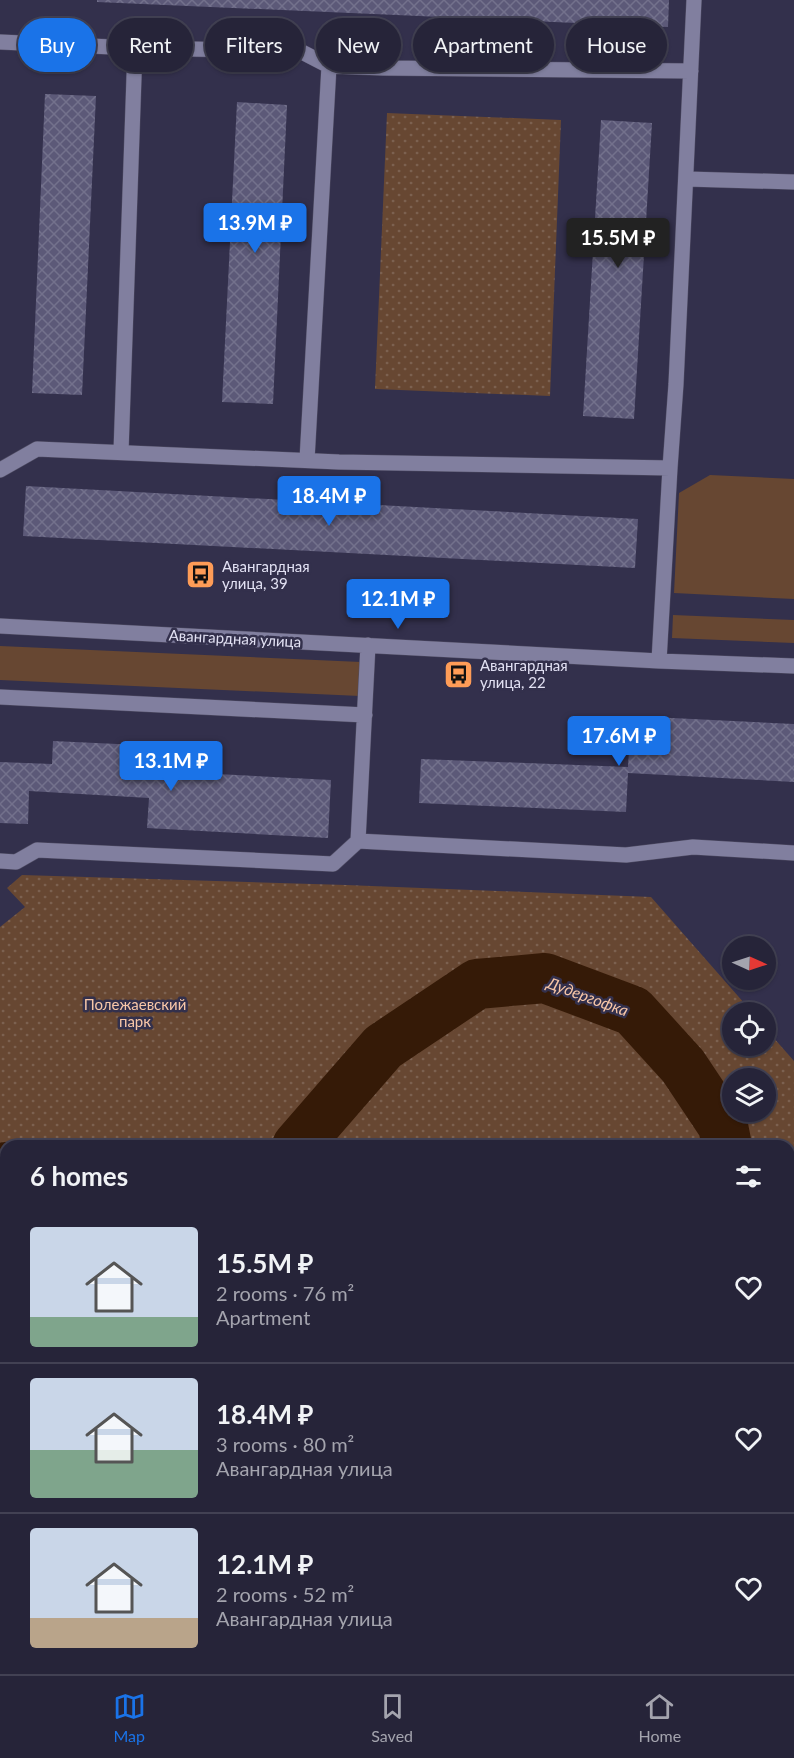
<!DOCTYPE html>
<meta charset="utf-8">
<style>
:root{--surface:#262439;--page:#2e2c41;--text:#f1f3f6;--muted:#a4a4ae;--line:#424153;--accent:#1a73e8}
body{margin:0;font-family:Lato,sans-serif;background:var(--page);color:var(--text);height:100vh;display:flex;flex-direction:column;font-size:22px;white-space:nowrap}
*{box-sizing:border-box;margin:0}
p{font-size:20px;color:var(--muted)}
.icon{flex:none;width:33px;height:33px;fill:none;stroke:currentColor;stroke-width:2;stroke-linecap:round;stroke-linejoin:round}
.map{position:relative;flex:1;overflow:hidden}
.sheet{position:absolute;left:0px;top:1140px;width:795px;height:534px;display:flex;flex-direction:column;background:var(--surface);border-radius:18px 18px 0 0;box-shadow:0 2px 4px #0004,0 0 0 2px var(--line)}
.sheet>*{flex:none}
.top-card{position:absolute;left:18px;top:18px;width:759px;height:54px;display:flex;gap:12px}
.needle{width:39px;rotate:93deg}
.tools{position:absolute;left:722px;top:936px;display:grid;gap:12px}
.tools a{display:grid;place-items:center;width:54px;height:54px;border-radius:50%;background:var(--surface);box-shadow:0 2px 4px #0004,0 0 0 2px var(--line);font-size:30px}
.price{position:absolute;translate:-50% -51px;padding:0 14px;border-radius:6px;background:var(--accent);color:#fff;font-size:20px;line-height:39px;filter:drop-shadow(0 2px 3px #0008)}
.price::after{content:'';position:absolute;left:50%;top:36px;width:18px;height:14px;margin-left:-9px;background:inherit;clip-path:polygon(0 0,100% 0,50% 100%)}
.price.active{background:#222;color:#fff}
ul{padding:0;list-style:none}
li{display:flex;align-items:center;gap:18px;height:150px;padding:0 30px}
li+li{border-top:2px solid var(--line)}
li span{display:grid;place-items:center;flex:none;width:168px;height:120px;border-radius:6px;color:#555}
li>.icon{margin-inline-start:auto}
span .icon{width:72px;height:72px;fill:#fffc;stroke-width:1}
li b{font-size:26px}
h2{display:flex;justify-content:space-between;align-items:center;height:72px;padding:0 30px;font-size:26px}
.pill{padding:0 21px;border-radius:27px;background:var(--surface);box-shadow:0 2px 4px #0004,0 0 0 2px var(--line);font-size:21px;line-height:54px}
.pill.active{background:var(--accent);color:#fff}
.menu{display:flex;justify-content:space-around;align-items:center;height:84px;border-top:2px solid var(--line);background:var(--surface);font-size:16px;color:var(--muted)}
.menu a{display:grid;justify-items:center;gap:3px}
.menu .active{color:var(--accent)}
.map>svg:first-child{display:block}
.grass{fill:#674732}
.park{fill:url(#park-dots);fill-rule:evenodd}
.water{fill:#351a07}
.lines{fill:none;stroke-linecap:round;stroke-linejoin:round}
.river{stroke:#351a07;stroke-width:50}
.building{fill:url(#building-cross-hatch)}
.minor-casing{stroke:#4f4c63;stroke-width:16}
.minor{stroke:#817f9f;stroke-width:15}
.labels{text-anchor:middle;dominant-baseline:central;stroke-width:5;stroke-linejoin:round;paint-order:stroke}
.poi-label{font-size:15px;fill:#e2e1f3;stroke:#33304c;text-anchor:start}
.street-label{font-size:15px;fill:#e2e1f3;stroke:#33304c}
.park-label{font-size:15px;fill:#f8c7a8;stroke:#33304c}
.water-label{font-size:16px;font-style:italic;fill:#f7c6a7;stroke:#33304c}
</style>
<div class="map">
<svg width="794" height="1674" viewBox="0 0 794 1674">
<defs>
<pattern id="park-dots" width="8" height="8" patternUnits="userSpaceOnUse" patternTransform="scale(1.5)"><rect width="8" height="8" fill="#674732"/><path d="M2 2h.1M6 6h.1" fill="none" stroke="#7c6150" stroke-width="1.8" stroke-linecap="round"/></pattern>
<pattern id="building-cross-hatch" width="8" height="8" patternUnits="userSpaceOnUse" patternTransform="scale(1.5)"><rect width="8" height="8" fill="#5c5978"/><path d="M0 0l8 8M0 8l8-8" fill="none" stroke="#73718c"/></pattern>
</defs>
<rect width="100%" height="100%" fill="#33304c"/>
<path class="grass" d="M710 475 794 479V599L674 593 679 493Z
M673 615 794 620V643L672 638Z
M0 646 361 662 360 696 0 680Z"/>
<path class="park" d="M387 113 561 120 550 396 375 389Z
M22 875 346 885 651 897 752 1012H732V1046H765V1028L794 1061V1674H0V927L25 907 7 888ZM732 1078H765V1112H732ZM6 1146H789V1668H6Z"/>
<path class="water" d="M6 1510V1555L0 1559V1512Z
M141 1668H179L182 1674H144Z"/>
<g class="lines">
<path class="river" d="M297 1146 383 1047 477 984 545 978 633 1011 683 1066 723 1126 727 1146
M0 1168 6 1167"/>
</g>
<path class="building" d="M97 0H669L668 27 97 2Z
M45 94 96 96 82 395 32 393Z
M237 102 287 105 273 404 222 402Z
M601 120 652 123 634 419 583 416Z
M26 486 638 519 635 568 23 536Z
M631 716 794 724V782L628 773 626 812 419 803 421 759 628 767Z
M53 741 160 746 159 771 331 780 328 838 147 828 149 798 29 791 28 824 0 823V762L52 764Z"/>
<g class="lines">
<defs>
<path id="minor" d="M0 42 135 48 300 51 329 66 383 68 691 71
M687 179 794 182
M121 452 135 48
M307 460 329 66
M0 470 37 449 339 462 670 468
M0 626 659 661 794 666
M659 661 670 468 676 384 694 0
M0 697 365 715
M358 841 368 645
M0 861 16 862 37 850 333 864 358 841 626 855 693 847 794 853"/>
</defs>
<use href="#minor" class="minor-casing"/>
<use href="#minor" class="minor"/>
</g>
<defs>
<symbol id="bus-square" viewBox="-11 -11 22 22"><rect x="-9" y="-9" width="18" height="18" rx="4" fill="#fe9c57" stroke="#33304c"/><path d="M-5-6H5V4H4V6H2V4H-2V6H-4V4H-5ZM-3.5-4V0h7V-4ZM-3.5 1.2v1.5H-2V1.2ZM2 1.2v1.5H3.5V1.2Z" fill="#111"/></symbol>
</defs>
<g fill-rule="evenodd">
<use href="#bus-square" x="184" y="558" width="33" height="33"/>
<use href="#bus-square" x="442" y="658" width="33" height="33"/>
</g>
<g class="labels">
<g class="poi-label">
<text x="222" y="566">Авангардная<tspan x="222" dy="17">улица, 39</tspan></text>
<text x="480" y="665">Авангардная<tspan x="480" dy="17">улица, 22</tspan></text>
</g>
<g class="street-label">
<text transform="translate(235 638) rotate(3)">Авангардная улица</text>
</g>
<g class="park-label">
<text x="135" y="1004">Полежаевский<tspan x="135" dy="17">парк</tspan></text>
</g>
<g class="water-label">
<text transform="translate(588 996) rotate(20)">Дудергофка</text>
</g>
</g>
</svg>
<div class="tools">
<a><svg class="needle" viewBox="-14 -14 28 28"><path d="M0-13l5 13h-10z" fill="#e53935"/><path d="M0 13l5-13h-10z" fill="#a4a4ae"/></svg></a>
<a><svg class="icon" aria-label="locate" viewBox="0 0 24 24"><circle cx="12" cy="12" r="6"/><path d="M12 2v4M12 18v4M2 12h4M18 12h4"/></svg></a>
<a><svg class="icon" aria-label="layers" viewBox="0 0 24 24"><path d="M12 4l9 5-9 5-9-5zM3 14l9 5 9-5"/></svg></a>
</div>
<b class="price" style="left:255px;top:254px">13.9M ₽</b>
<b class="price active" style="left:618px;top:269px">15.5M ₽</b>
<b class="price" style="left:329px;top:527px">18.4M ₽</b>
<b class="price" style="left:398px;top:630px">12.1M ₽</b>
<b class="price" style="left:619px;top:767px">17.6M ₽</b>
<b class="price" style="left:171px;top:792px">13.1M ₽</b>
<div class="top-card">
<a class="pill active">Buy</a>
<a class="pill">Rent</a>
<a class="pill">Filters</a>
<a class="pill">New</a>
<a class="pill">Apartment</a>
<a class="pill">House</a>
</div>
<section class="sheet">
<h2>6 homes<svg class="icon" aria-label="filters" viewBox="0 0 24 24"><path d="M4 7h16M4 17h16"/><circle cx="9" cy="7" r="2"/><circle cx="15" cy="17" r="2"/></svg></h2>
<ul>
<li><span style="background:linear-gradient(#c9d6e8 75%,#7fa58c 0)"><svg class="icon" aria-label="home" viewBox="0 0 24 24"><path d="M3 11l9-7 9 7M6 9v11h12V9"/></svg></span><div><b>15.5M ₽</b><p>2 rooms · 76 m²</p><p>Apartment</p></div><svg class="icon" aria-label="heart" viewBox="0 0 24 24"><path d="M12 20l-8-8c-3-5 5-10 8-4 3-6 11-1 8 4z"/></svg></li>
<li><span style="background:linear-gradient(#c9d6e8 60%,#7fa58c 0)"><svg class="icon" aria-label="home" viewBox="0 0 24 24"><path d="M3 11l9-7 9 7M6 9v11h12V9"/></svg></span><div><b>18.4M ₽</b><p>3 rooms · 80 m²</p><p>Авангардная улица</p></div><svg class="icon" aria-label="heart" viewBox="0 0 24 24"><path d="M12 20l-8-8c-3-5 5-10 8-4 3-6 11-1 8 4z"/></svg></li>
<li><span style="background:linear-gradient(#c9d6e8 75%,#b9a48a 0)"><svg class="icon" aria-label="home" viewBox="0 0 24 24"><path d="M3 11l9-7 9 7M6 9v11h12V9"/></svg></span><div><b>12.1M ₽</b><p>2 rooms · 52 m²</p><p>Авангардная улица</p></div><svg class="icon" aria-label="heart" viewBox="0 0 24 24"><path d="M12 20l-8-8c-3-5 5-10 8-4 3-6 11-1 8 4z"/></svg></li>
</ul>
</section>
</div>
<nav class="menu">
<a class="active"><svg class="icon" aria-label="map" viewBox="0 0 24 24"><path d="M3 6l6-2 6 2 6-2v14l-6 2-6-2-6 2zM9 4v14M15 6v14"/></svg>Map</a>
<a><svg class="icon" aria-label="saved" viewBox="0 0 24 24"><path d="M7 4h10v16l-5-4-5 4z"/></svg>Saved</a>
<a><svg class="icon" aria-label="home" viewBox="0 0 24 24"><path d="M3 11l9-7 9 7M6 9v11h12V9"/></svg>Home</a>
</nav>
